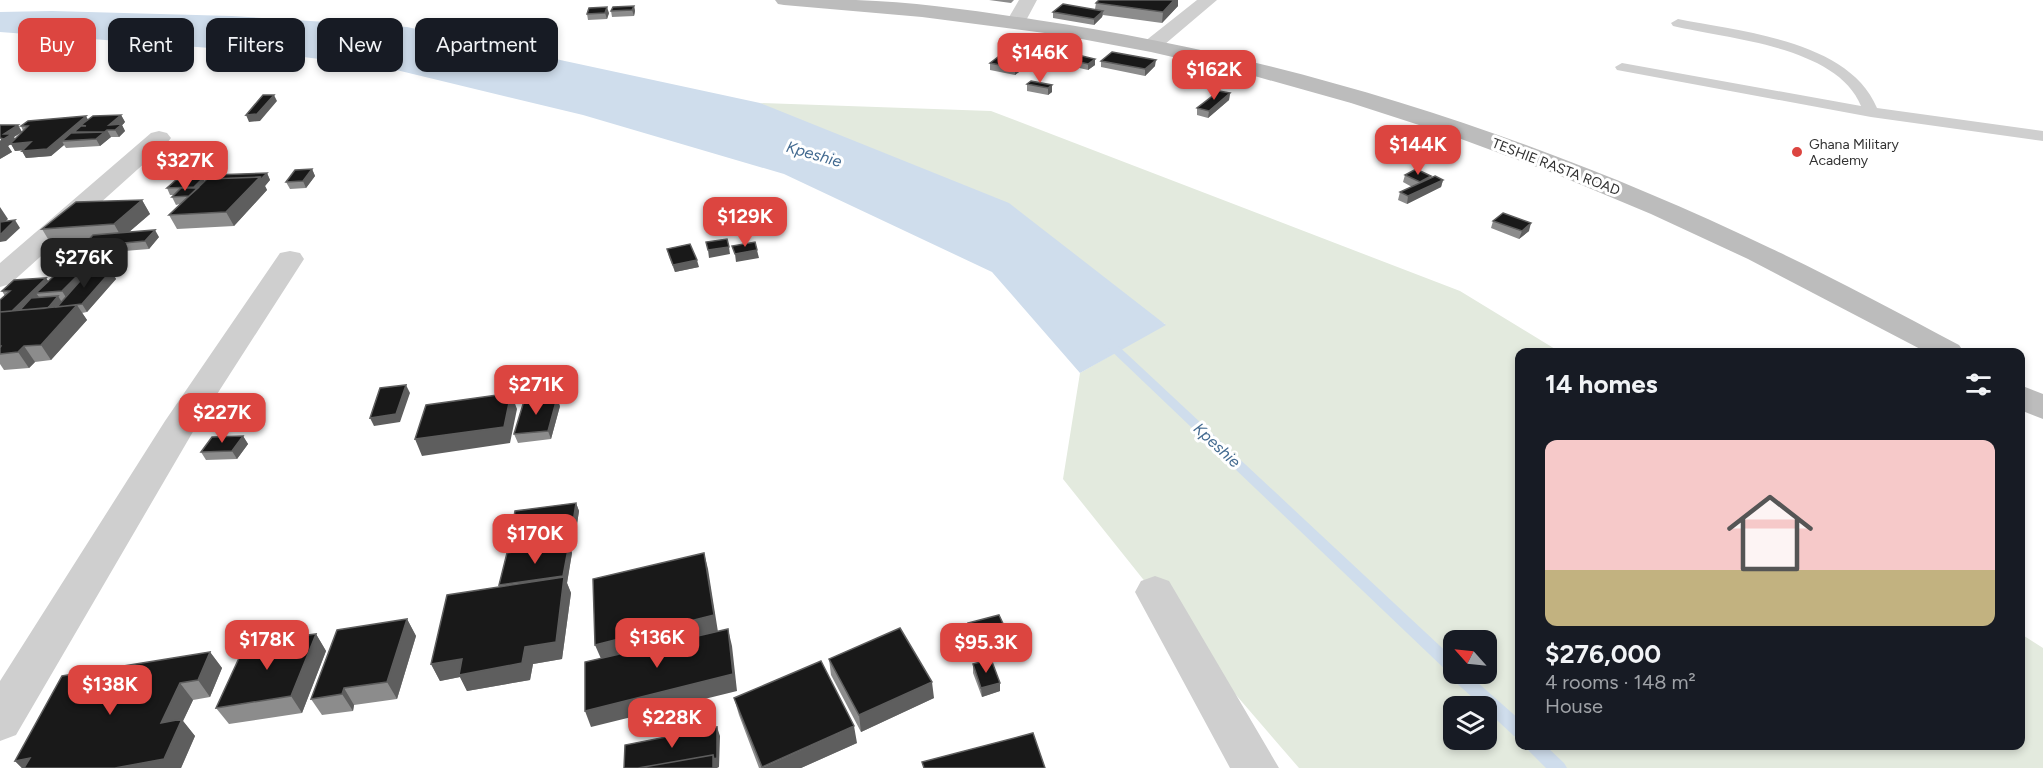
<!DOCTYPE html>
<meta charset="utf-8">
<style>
:root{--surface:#171b24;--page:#20242c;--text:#f1f3f6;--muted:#9ea1a6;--accent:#dc4540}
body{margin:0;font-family:Figtree,sans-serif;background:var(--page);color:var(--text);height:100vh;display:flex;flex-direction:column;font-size:22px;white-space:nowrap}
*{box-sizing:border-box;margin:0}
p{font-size:20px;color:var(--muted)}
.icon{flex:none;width:33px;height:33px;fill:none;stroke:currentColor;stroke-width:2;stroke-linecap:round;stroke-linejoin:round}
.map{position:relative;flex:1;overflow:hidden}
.sheet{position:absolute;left:1515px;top:348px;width:510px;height:402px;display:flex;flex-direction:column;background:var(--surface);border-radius:12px;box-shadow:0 3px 9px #0003}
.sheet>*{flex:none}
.top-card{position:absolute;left:18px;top:18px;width:570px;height:54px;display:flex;gap:12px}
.needle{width:39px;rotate:297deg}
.tools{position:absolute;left:1443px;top:630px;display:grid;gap:12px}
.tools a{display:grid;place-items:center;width:54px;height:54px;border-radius:12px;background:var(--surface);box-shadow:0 3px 9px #0003;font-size:30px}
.price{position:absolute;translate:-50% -51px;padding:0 14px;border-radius:12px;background:var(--accent);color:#fff;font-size:20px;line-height:39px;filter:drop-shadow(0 2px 3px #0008)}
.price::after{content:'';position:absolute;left:50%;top:36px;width:18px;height:14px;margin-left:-9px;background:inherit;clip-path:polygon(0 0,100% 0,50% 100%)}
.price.on{background:#222;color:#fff}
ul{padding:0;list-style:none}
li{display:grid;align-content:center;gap:12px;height:318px;padding:0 30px}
li span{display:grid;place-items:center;height:186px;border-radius:12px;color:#555}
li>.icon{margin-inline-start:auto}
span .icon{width:108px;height:108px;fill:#fffc;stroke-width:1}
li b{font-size:26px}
h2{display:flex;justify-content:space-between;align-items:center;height:72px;padding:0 30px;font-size:26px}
.tag{padding:0 21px;border-radius:12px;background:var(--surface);box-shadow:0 3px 9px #0003;font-size:21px;line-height:54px}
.tag.on{background:var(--accent);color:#fff}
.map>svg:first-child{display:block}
.green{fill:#e3eade;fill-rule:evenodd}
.water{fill:#cfddec}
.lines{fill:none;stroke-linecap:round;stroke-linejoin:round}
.stream{fill:#cfddec;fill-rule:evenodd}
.service{fill:#cfcfcf;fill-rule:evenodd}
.minor{fill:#cfcfcf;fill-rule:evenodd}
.secondary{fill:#bcbcbc;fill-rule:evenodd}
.wall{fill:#8c8c8c}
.shaded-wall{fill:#5e5e5e}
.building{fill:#191919;stroke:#5e5e5e;stroke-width:1.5}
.poi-dot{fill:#dc4540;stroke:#fff;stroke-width:2}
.labels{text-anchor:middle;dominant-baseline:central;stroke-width:6;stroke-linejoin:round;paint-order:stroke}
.far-poi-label{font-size:14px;fill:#323232;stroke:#fff;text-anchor:start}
.far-street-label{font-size:14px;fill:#323232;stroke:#fff}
.water-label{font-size:16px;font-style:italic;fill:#436a90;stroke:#fff}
</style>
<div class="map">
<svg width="2043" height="768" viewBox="0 0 2043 768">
<rect width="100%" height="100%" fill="#fff"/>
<path class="green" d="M760 103 991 111 1460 291 1560 352H1520V746H2020L2021 634 2043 648V768H1299L1230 688 1063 479 1080 373 1165 324ZM1454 640H1486V674H1454ZM1454 706H1486V740H1454Z"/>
<path class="water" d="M52 11 232 16 407 27 760 103 1009 203 1166 325 1080 373 992 272 784 174 583 115 384 67 263 52 0 32V12Z"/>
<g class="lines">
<path class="stream" d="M1108 339 1112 340 1454 659V674H1468L1520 720V738L1514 736 1486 710V706H1482L1452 679 1450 674 1104 344 1102 342Z
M1526 746H1546L1564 763 1567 768H1546L1529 751Z"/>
<path class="service" d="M1678 19C1741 32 1849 40 1877 108L2043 131V141L1871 117 1617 70 1615 67 1622 63 1861 106C1837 46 1728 39 1673 26L1671 23Z"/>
<path class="minor" d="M1019 0H1037L1022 28H1008L1005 24Z
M1197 0H1217L1158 50H1144L1141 46 1144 42Z
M159 131 167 133 171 138 167 143 10 284 0 287V263L151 133Z
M290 251 300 253 304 259 194 430 16 735 0 741V681L165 421 280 253Z
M1155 576 1169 581 1279 768H1230L1135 592 1141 581Z"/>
<path class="secondary" d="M775 0C802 0 829 0 856 0 916 2 977 11 1037 20 1290 57 1539 137 1770 248 1834 278 1897 312 1959 345L1964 352H1926L1748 259 1651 214 1553 173 1453 136 1351 103 1251 75 1151 52 1060 35 922 17 784 5 778 4Z
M2020 385 2043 394V419L2020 410Z"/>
</g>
<path class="wall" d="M989 0H1014L1011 3Z
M1099 0H1178V6L1162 23 1103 15 1102 17 1094 25 1053 18V12L1095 9 1096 3Z
M634 6 635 11 634 16 612 17 611 11Z
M609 13 607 19 588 20 587 14Z
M1095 59V65L1088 70 1075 67V61Z
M1101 61 1155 66 1145 76 1101 67Z
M990 63 1023 69 1015 75 990 70Z
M1027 84 1052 85V92L1048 95 1027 91Z
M1230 93 1229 100 1208 118 1197 115V108Z
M121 115 125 122 122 125 125 131 119 137H111L100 146 66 148 64 145 51 156 26 158 22 151 23 150 15 151 11 144 8 146 12 152 0 159 18 125 22 132 14 137 15 139 23 131 21 126 88 120Z
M312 169 315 176 306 188 290 189 286 182Z
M267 173 270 180 265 186 267 190 234 226 177 229 169 215 180 204 176 205 172 197 174 195H170L167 188 205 181Z
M1405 175 1431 178 1443 180 1441 187 1407 204 1398 200 1400 192 1412 187 1403 182Z
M142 200 150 214 129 232 159 237 149 249 87 254 82 247 87 241 51 244 42 229Z
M1493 221 1529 231 1519 239 1491 228Z
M667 249 699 267 675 272 669 257Z
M111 271 116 279 87 312 82 313 87 320 51 360 35 362 29 368 4 370 0 364V300L5 296 2 291 46 278 48 281 82 279Z
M560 406 551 439 518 443 514 434Z
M243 436 248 444 237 459 206 460 201 452Z
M576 503 579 511 574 544 569 545 572 553 567 583 571 593 562 659 533 664 530 680 467 691 460 677 440 681 431 664 500 587 499 585Z
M407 619 416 636 397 699 354 705 353 711 322 715 311 699Z
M968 623 1006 630V638L974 647 969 632Z
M316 634 326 651 302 713 229 724 216 708Z
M210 652 222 668 210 697 193 700 183 721 195 736 181 768H22L15 761Z
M829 659 934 698 861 732 831 675Z
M973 664 1000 691 982 697 973 673Z
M734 698 857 743 801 768H759L739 715Z"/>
<path class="shaded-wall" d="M1174 0H1178V6L1162 23 1163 12Z
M634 6 635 11 634 16 632 10Z
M607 7 609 13 607 19 605 13Z
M1103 11 1102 17 1094 25V19Z
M1095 59V65L1088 70V64Z
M1156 60 1155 66 1145 76V69Z
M1023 62V69L1015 75V68Z
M1052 85V92L1048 95V88Z
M1230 93 1229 100 1208 118 1209 111Z
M274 95 277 101 260 121 249 122 246 115Z
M121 115 125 122 122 125 125 131 119 137 115 130 109 125Z
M86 116 90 123 81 125 83 129 74 132 76 135 62 141 64 145 51 156 26 158 22 151Z
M18 125 22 132 14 137 16 141 31 142 35 149 15 151 11 144 8 146 12 152 0 159V141L4 134Z
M107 130 111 137 100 146 96 139Z
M312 169 315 176 306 188 303 181Z
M267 173 270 180 265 186 267 190 234 226 226 212 260 177Z
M203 178 206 184 196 190 194 187Z
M1443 180 1441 187 1407 204 1408 196Z
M142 200 150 214 122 238 114 224Z
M0 207 8 219 0 227Z
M15 220 20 228 6 241 0 242V234Z
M1531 223 1529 231 1519 239 1522 231Z
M155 230 159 237 149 249 145 241Z
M729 247 730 254 709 258 708 250Z
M757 250 759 258 736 262 735 254Z
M697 260 699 267 675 272 673 265Z
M111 271 116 279 87 312 82 304Z
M79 274 84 282 67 299 62 291Z
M46 278 51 285 36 293 39 297 26 310 11 311Z
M58 296 63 304 61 306 47 308Z
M77 305 87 320 51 360 41 345Z
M24 346 35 362 29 368 18 352Z
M406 385 410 393 400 422 374 426 370 418Z
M511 393 517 409 510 443 422 456 415 439Z
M557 398 560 406 551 439 548 431Z
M243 436 248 444 237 459 232 451Z
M576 503 579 511 574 544 569 545 572 553 567 583 571 593 562 659 533 664 530 680 467 691 460 677 440 681 431 664 525 647 563 576 512 553 509 545Z
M704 553 708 569 718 632 602 661 595 645Z
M407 619 416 636 397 699 387 682Z
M728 629 732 646 737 691 591 727 585 711Z
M1006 630V638L974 647V638Z
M316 634 326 651 302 713 291 696Z
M210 652 222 668 210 697 198 680Z
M932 682 934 698 861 732 859 715Z
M180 683 193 700 183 721 195 736 181 768H115L161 723Z
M1000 683V691L982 697 981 688Z
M344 688 354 705 353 711 342 694Z
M854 726 857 743 801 768H762Z
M717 727 720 736 719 767 717 768H664Z
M30 758 40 768H22L15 761Z"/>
<path class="building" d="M1099 0H1174L1163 12 1096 3Z
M1063 4 1103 11 1094 19 1053 12Z
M634 6 632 10 611 11 613 7Z
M607 7 605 13 587 14 589 8Z
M1112 52 1156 60 1145 69 1101 61Z
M1082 56 1095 59 1088 64 1075 61Z
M998 57 1023 62 1015 68 990 63Z
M1031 81 1052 85 1048 88 1027 84Z
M1219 91 1230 93 1209 111 1197 108Z
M263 95H274L257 114 246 115Z
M121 115 109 125 122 124 115 130H107L96 139 62 141 71 133 105 132H74L81 126H86L81 125 93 116Z
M86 116 47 149 22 151 31 142 10 144 28 126H21L28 121Z
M0 125H18L4 134H12L4 139 0 138Z
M312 169 303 181 286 182 295 170Z
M1416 169 1431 176 1420 182 1405 175Z
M267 173 261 179 260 177 207 179 212 175Z
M1435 176 1443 180 1408 196 1400 192Z
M260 177 226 212 169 215 207 179Z
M203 178 194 187 167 188 176 180Z
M181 188H198L189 196 172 197Z
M142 200 114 224 42 229 76 202Z
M1503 213 1531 223 1522 231 1493 221Z
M15 220 1 234H0V222Z
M155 230 145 241 82 247 93 235Z
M727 239 729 247 708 250 706 242Z
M755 242 757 250 735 254 732 246Z
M690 244 697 260 673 265 667 249Z
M111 271 82 304 57 307 87 273Z
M79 274 62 291 36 293 54 276Z
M46 278 12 311 0 312V300L10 291H2L14 280Z
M58 296 48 308 20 310 31 298Z
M77 305 41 345 24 346 18 352 0 354V348L1 346H0V312Z
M406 385 396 414 370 418 380 388Z
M511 393 504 427 415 439 426 405Z
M557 398 548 431 514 434 524 401Z
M243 436 232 451 201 452 212 437Z
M576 503 571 535 509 545 515 511Z
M569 544 563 576 499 585 507 553Z
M704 553 714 615 595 645 593 579Z
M564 577 556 642 525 647 522 663 459 675 462 659 431 664 447 595Z
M999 615 1006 630 974 638 968 623Z
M407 619 387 682 344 688 342 694 311 699 337 630Z
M900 628 932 682 859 715 829 659Z
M728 629 733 674 585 711V662Z
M316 634 291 696 216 708 246 643Z
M210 652 198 680 180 683 161 723 182 719 164 759 115 768H24L30 758 15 761 62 676Z
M991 659 1000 683 981 688 973 664Z
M821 661 854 726 762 767 734 698Z
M717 727V758L714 759 713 755 638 768H624L625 745Z
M1033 733 1045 768H924L922 762Z
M713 755V768H638Z"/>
<circle class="poi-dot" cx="1797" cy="152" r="6"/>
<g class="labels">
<g class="far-poi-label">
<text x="1809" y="144">Ghana Military<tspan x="1809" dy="16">Academy</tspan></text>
</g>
<g class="far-street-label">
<text transform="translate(1556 167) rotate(21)">TESHIE RASTA ROAD</text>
</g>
<g class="water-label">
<text transform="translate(814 154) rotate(16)">Kpeshie</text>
<text transform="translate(1217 445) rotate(43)">Kpeshie</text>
</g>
</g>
</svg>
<div class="tools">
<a><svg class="needle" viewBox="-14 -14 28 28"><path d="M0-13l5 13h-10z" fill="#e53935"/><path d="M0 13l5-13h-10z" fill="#9ea1a6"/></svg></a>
<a><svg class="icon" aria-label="layers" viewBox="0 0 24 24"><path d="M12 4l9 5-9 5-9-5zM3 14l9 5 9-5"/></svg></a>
</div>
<b class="price" style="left:1040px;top:84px">$146K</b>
<b class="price" style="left:1214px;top:101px">$162K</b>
<b class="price" style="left:1418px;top:176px">$144K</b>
<b class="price" style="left:185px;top:192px">$327K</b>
<b class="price" style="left:745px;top:248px">$129K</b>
<b class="price on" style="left:84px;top:289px">$276K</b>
<b class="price" style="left:536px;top:416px">$271K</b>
<b class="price" style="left:222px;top:444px">$227K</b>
<b class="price" style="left:535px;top:565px">$170K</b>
<b class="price" style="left:657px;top:669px">$136K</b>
<b class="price" style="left:267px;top:671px">$178K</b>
<b class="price" style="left:986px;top:674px">$95.3K</b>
<b class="price" style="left:110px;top:716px">$138K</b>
<b class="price" style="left:672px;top:749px">$228K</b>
<div class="top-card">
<a class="tag on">Buy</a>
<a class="tag">Rent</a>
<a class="tag">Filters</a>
<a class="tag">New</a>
<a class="tag">Apartment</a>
</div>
<section class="sheet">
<h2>14 homes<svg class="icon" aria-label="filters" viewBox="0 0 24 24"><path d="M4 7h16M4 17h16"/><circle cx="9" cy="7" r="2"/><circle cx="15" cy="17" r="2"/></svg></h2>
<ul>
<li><span style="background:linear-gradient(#f6c9c9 70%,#c2b280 0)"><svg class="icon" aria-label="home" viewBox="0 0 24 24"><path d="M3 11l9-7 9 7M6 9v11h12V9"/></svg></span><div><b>$276,000</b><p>4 rooms · 148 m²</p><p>House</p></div></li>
</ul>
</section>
</div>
